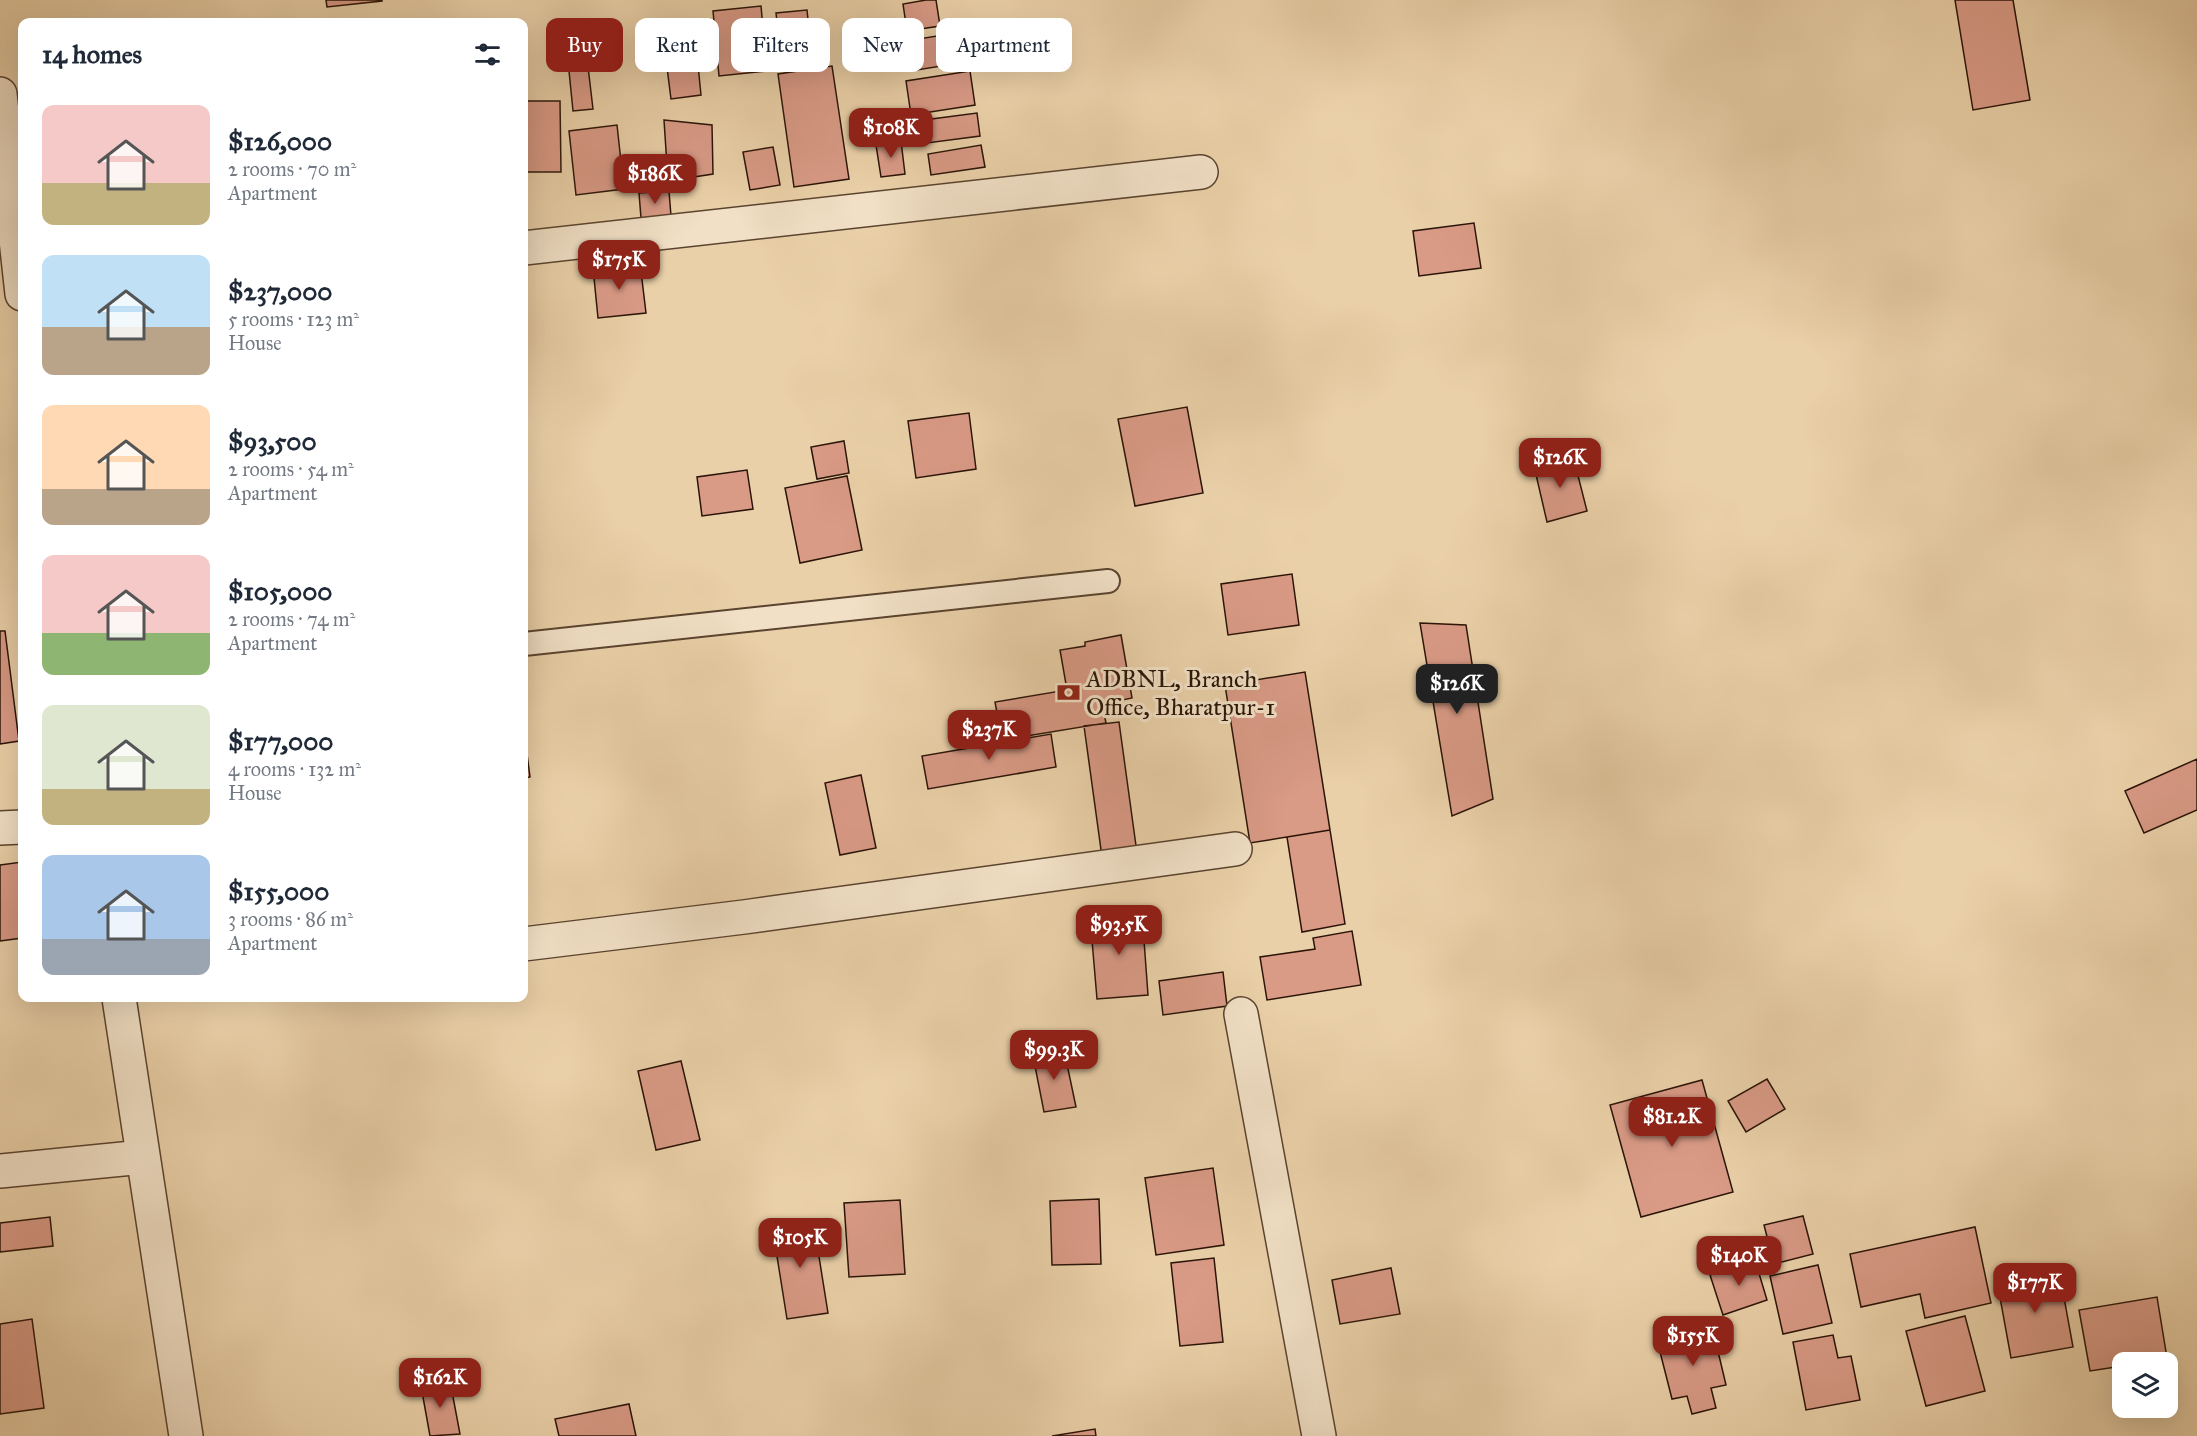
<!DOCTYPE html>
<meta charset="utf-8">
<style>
:root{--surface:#fff;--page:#f6f6f7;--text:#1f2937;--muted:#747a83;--accent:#8f2418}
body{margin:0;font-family:"IM FELL Great Primer",serif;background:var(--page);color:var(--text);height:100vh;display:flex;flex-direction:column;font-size:22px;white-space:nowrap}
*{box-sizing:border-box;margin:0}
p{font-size:20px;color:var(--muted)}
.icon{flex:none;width:33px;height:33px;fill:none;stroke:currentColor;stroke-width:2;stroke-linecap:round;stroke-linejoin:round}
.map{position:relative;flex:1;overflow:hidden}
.drawer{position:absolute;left:18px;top:18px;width:510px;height:984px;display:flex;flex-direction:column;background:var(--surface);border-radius:12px;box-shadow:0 6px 24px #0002}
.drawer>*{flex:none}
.banner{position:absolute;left:546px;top:18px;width:570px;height:54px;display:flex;gap:12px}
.controls{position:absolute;left:2112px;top:1352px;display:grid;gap:12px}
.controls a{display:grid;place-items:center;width:66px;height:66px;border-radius:12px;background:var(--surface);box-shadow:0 6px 24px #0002;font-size:30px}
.price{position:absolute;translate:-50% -51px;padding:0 14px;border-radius:12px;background:var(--accent);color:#fff;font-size:20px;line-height:39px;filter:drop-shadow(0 2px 3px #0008)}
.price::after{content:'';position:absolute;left:50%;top:36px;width:18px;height:14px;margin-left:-9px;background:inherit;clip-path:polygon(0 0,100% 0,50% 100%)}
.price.active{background:#222;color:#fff}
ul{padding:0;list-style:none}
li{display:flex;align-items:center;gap:18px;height:150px;padding:0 24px}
li span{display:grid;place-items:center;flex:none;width:168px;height:120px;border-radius:12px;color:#555}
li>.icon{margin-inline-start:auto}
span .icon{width:72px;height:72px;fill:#fffc;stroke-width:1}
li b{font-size:26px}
h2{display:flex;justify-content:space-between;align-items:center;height:72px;padding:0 24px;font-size:26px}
.pill{padding:0 21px;border-radius:12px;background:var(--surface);box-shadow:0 6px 24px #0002;font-size:21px;line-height:54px}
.pill.active{background:var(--accent);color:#fff}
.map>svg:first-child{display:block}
.building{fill:#d99a86;stroke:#2a1407;stroke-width:1.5}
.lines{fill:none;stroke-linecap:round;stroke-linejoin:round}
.lane-casing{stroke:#5a432f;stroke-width:26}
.street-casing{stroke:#5a432f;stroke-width:36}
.lane{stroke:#f1e0c6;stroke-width:22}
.street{stroke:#f1e0c6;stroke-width:33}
.labels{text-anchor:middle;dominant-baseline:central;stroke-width:6;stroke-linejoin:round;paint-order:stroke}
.poi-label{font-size:24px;fill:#2a1407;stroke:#f1e0c6;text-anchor:start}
</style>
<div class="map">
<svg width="2197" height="1436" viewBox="0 0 2197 1436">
<rect width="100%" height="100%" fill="#ead0a8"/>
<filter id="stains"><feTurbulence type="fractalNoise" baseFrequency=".00333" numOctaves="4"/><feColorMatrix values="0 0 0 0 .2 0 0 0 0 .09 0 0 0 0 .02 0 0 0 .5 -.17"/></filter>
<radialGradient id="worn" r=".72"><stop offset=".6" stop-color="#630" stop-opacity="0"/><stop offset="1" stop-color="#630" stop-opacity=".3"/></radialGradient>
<path class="building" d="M326 0H382V1L327 7Z
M926 0H936L940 26 907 31 903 4Z
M1955 0H2013L2030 100 1973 110Z
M761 6 767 71 719 76 713 11Z
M807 10 810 38 779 41 776 13Z
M694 25 701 95 671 99 662 28Z
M949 34 954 64 917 70 912 40Z
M587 58 593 109 573 111 568 61Z
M832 66 849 179 794 187 778 74Z
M970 71 975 105 911 115 906 81Z
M524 101H560L561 172H524Z
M977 113 980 136 927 143 924 120Z
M664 120 712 125 713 174 668 181Z
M617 125 624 189 576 195 569 131Z
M901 141 905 174 881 177 876 145Z
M981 145 985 167 931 175 928 154Z
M773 147 780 185 750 190 743 152Z
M669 191 671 216 641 218 639 193Z
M1474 223 1481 268 1419 276 1413 231Z
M640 263 646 313 598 318 593 268Z
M1187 407 1203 493 1135 506 1118 419Z
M969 413 976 469 916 478 908 421Z
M844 441 849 473 817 479 811 447Z
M1573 456 1587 511 1547 522 1534 466Z
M747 470 753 509 702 516 697 477Z
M847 476 862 550 800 563 785 488Z
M1292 574 1299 625 1228 635 1221 584Z
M1420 623 1466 625 1493 799 1452 816Z
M0 631H5L19 741 0 744Z
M1121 635 1132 698 1102 704 1106 723 1002 740 995 702 1067 690 1060 650 1085 646V642Z
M1305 672 1330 830 1250 843 1225 685Z
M1119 722 1137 853 1102 857 1084 726Z
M524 731 530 777 524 778Z
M1051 734 1056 767 928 789 922 756Z
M2197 759V810L2144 833 2125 791Z
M861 775 876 848 840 855 825 783Z
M1330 830 1345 924 1302 932 1287 837Z
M22 862V938L0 941V865Z
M1142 913 1148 995 1097 999 1090 917Z
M1352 931 1361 985 1267 1000 1260 957 1315 949 1313 938Z
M1223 972 1227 1006 1163 1015 1159 981Z
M1064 1050 1076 1107 1044 1112 1033 1056Z
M681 1061 700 1140 656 1150 638 1071Z
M1767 1079 1785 1109 1746 1132 1728 1101Z
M1702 1080 1733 1192 1641 1217 1610 1105Z
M1213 1168 1224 1245 1156 1255 1145 1178Z
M1099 1199 1101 1264 1052 1265 1050 1201Z
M900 1200 905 1274 849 1277 844 1203Z
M1803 1216 1813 1254 1774 1264 1764 1225Z
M50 1217 53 1246 0 1252V1223Z
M813 1219 828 1313 787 1319 772 1225Z
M1975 1227 1991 1303 1925 1318 1920 1294 1861 1307 1850 1254Z
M1214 1258 1223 1342 1180 1346 1171 1263Z
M1755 1260 1767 1300 1723 1315 1710 1275Z
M1818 1265 1832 1323 1783 1334 1770 1276Z
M1391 1268 1400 1314 1340 1324 1332 1280Z
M2059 1270 2073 1347 2011 1358 1997 1281Z
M2157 1297 2167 1358 2145 1362H2122V1366L2090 1371 2079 1310Z
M1965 1316 1985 1391 1926 1406 1906 1331Z
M32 1319 44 1408 0 1414V1324Z
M1712 1326 1726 1385 1711 1388 1716 1408 1692 1414 1687 1396 1672 1399 1657 1340Z
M1833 1335 1838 1358 1851 1356 1860 1400 1806 1410 1793 1342Z
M450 1381 460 1434 430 1436 421 1386Z
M629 1404 636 1436H559L555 1419Z
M1095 1429 1096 1436H1052Z"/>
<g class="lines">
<defs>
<path id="lane" d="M524 644 1108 581"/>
<path id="street" d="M0 94 22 294
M524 248 1201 172
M0 828 22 827
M524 944 744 917 1235 849
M119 998 186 1436
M1241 1014 1319 1436
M0 1171 143 1157"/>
</defs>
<use href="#lane" class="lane-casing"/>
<use href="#street" class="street-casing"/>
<use href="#lane" class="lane"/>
<use href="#street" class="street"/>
</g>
<defs>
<symbol id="bank-bare" viewBox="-9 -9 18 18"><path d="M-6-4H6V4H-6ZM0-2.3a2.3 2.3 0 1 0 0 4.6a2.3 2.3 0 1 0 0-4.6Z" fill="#8f2418" stroke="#f1e0c6" stroke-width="2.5" paint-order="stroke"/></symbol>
</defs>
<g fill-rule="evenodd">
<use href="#bank-bare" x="1052" y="676" width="33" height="33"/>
</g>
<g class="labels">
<g class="poi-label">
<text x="1086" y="679">ADBNL, Branch<tspan x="1086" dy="28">Office, Bharatpur-1</tspan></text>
</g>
</g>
<rect width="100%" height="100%" filter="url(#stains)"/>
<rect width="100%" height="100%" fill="url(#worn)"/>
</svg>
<div class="controls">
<a><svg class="icon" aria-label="layers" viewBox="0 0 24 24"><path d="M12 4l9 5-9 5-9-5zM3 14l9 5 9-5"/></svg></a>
</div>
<b class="price" style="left:891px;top:159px">$108K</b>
<b class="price" style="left:655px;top:205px">$186K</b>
<b class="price" style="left:619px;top:291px">$175K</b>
<b class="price" style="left:1560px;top:489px">$126K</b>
<b class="price active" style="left:1457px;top:715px">$126K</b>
<b class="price" style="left:989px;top:761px">$237K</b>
<b class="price" style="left:1119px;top:956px">$93.5K</b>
<b class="price" style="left:1054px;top:1081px">$99.3K</b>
<b class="price" style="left:1672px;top:1148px">$81.2K</b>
<b class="price" style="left:800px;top:1269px">$105K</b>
<b class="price" style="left:1739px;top:1287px">$140K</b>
<b class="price" style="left:2035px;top:1314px">$177K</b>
<b class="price" style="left:1693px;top:1367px">$155K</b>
<b class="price" style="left:440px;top:1409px">$162K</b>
<div class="banner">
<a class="pill active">Buy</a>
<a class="pill">Rent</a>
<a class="pill">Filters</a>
<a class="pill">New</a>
<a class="pill">Apartment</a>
</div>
<section class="drawer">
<h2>14 homes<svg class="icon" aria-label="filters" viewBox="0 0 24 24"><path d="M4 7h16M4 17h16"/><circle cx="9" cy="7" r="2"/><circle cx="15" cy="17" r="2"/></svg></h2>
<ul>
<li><span style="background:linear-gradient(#f6c9c9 65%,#c2b280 0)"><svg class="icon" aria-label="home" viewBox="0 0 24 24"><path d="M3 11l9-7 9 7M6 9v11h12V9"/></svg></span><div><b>$126,000</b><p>2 rooms · 70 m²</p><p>Apartment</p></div></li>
<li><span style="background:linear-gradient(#bfe0f5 60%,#b9a48a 0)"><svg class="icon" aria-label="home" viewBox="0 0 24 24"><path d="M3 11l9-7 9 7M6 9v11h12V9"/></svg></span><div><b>$237,000</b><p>5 rooms · 123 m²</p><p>House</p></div></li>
<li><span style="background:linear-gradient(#ffd9b3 70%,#b9a48a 0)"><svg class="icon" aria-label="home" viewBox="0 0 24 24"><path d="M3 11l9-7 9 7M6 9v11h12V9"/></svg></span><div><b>$93,500</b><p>2 rooms · 54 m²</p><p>Apartment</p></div></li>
<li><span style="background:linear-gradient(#f6c9c9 65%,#8fb573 0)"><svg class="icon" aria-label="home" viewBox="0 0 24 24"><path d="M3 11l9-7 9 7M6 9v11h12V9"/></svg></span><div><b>$105,000</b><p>2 rooms · 74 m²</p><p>Apartment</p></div></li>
<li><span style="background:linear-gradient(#dfe7d0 70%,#c2b280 0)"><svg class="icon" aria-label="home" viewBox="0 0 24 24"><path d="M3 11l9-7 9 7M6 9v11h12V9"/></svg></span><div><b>$177,000</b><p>4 rooms · 132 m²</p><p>House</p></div></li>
<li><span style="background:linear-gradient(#a9c7e8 70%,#9aa5b1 0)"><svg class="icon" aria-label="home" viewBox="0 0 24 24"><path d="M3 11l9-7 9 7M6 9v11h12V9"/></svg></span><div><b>$155,000</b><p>3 rooms · 86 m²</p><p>Apartment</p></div></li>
</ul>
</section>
</div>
